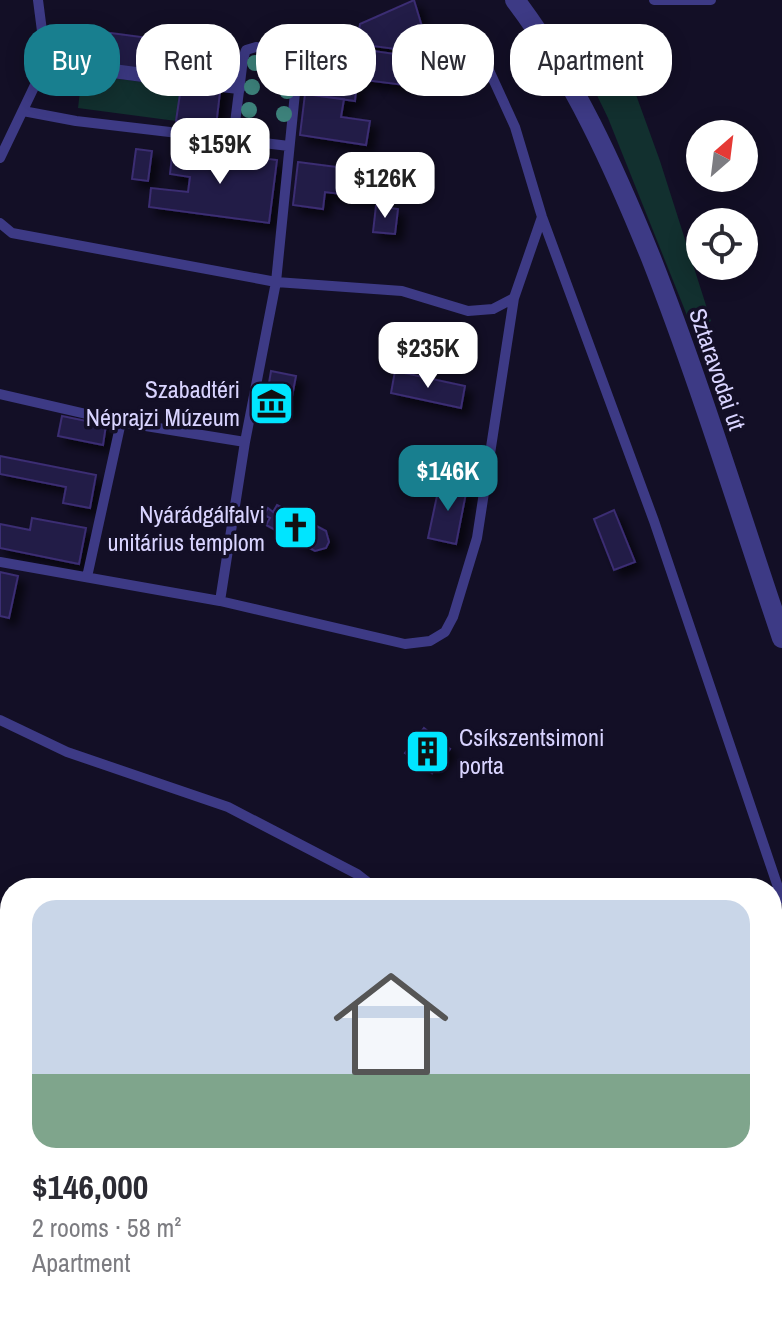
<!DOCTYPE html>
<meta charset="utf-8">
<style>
:root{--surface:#fff;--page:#f7f7f7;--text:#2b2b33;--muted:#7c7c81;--accent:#187f8f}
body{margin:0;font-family:"Archivo Narrow",sans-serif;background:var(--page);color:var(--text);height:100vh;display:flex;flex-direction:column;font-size:30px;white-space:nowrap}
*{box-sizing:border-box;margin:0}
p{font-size:26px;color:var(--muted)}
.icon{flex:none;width:44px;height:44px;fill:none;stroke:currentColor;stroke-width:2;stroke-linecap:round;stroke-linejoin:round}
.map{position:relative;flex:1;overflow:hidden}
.panel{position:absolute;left:0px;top:878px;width:782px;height:440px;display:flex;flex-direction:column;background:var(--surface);border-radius:32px 32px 0 0;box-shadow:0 4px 20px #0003}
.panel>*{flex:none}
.top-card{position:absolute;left:24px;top:24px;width:734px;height:72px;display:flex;gap:16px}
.needle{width:52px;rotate:28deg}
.controls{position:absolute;left:686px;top:120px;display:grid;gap:16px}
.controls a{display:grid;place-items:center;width:72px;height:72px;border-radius:50%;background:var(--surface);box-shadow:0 4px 20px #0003;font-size:40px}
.price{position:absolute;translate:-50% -68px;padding:0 18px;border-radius:16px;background:#fff;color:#222;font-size:26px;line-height:52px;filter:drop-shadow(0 2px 4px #0008)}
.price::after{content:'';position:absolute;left:50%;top:48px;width:24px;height:18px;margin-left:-12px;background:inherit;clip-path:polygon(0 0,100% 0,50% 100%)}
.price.on{background:var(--accent);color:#fff}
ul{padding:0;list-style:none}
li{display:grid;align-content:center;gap:16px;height:424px;padding:0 32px}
li span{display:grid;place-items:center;height:248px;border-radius:24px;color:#555}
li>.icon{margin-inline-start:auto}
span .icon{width:144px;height:144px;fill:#fffc;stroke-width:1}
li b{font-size:34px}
.pill{padding:0 28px;border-radius:32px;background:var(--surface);box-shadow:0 4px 20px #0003;font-size:28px;line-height:72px}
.pill.on{background:var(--accent);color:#fff}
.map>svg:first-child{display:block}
.green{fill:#12302f}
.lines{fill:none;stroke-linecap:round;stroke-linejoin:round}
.stream{stroke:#0c2248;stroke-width:7}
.building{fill:#241b47;stroke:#3b2d73;stroke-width:2;filter:url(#shadow)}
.pedestrian-tunnel{stroke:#312d47;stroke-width:14;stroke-dasharray:14 7;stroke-linecap:butt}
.service{stroke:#3d3a85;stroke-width:10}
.pedestrian{stroke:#3d3a85;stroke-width:14}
.tertiary{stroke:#3d3a85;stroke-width:20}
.tree{fill:#3d827b}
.labels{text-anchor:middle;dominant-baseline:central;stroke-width:7;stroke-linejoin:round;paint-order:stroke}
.street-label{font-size:24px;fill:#d9d4ff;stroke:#130f26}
.poi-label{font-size:24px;fill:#d9d4ff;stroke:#130f26;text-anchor:end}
</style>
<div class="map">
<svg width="782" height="1318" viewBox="0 0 782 1318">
<defs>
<filter id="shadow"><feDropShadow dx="7" dy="7" stdDeviation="4" flood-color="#0009"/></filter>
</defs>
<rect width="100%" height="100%" fill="#130f26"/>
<path class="green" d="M606 24 614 34 660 161 711 321 694 333 608 118 575 50V37L585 26Z
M82 74 181 87 176 121 78 108Z"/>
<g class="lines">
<path class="stream" d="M0 1171 10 1181
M128 1308 138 1318"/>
</g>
<path class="building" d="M414 0 429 50 419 52 357 44 360 24Z
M88 30 149 38 145 70 84 62Z
M149 38 226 48 220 92 187 88 189 75 145 70Z
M311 42 402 55 400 69 414 70 412 86 357 79 355 101 305 94Z
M181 87 220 92 216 126 176 121Z
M305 94 344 99 341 117 370 121 366 145 300 135Z
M173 147 277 160 269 223 149 207 151 188 188 192 190 177 170 174Z
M136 149 152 151 148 181 132 179Z
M298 162 376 172 373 198 325 192 323 209 293 205Z
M376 206 398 209 395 234 373 232Z
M271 371 296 376 289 412 265 407Z
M395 371 465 386 461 408 391 393Z
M62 416 106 425 103 445 58 436Z
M0 456 96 475 90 508 63 503 66 487 0 474Z
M440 482 467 488 456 544 428 538Z
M277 505 326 531 329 542 326 548 315 551 266 525 270 518 264 515 268 508 273 512Z
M614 510 635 562 614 570 594 519Z
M32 518 86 528 79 564 0 548V524L30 530Z
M0 572 18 576 9 618 0 616Z
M424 728 450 749 432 773 405 753Z
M0 1068 10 1078V1123L0 1113Z"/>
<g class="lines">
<path class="pedestrian-tunnel" d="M188 81 221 85"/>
<path class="service" d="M654 0H711
M481 38 477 44 515 127 542 217 654 521 782 899
M23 111 76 121 289 146
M0 158 46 62 38 0
M0 223 12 233 276 282 402 291 468 311 493 309 514 298
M0 394 121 422 245 442
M0 562 220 601 405 644 430 641 445 632 453 617 477 538 514 298 542 217
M87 577 121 422
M220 601 245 442 276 282 299 53 256 47 246 50 243 59 233 139
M0 720 67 752 228 807 357 874 375 888
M772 1211 782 1213"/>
<path class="pedestrian" d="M83 67 188 81
M221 85 239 87"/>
<path class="tertiary" d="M515 0C574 78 614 167 651 258 700 383 739 511 782 638"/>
</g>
<g class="tree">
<circle cx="255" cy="63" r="8"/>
<circle cx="290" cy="68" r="8"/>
<circle cx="252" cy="87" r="8"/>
<circle cx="287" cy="91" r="8"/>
<circle cx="249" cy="110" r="8"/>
<circle cx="284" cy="114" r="8"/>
</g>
<defs>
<symbol id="museum-square" viewBox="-11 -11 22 22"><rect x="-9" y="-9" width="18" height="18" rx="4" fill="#00e5ff" stroke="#130f26"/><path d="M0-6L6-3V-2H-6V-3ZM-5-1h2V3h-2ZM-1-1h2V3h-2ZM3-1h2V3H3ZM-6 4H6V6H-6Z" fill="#111"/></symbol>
<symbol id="church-square" viewBox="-11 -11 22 22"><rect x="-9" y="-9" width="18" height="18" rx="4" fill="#00e5ff" stroke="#130f26"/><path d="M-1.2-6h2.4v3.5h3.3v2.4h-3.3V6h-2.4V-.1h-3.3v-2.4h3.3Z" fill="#111"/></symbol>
<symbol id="building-square" viewBox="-11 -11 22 22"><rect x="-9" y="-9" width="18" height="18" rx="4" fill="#00e5ff" stroke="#130f26"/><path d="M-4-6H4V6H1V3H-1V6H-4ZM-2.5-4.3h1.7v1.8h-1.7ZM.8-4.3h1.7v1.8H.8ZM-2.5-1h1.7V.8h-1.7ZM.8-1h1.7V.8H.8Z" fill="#111"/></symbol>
</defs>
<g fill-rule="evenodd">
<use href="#museum-square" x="246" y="378" width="51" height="51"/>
<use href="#church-square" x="270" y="502" width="51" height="51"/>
<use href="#building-square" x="402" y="726" width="51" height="51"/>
</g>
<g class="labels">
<g class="street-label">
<text transform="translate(718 369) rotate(71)">Sztaravodai út</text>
</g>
<g class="poi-label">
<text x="240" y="389">Szabadtéri<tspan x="240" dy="28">Néprajzi Múzeum</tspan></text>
<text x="265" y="514">Nyárádgálfalvi<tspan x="265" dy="28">unitárius templom</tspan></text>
<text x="459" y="737" text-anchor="start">Csíkszentsimoni<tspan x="459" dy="28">porta</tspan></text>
</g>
</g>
</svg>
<div class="controls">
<a><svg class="needle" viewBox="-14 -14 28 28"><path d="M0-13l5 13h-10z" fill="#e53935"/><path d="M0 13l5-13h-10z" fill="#7c7c81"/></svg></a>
<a><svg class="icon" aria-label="locate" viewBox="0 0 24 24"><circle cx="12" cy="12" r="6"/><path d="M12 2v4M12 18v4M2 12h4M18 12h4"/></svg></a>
</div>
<b class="price" style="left:220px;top:186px">$159K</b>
<b class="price" style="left:385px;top:220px">$126K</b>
<b class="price" style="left:428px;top:390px">$235K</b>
<b class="price on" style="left:448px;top:513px">$146K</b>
<div class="top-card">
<a class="pill on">Buy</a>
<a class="pill">Rent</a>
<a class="pill">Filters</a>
<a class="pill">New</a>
<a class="pill">Apartment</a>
</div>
<section class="panel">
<ul>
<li><span style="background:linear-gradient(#c9d6e8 70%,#7fa58c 0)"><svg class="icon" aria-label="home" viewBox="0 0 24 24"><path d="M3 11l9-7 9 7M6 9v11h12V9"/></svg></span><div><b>$146,000</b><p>2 rooms · 58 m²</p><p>Apartment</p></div></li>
</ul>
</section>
</div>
